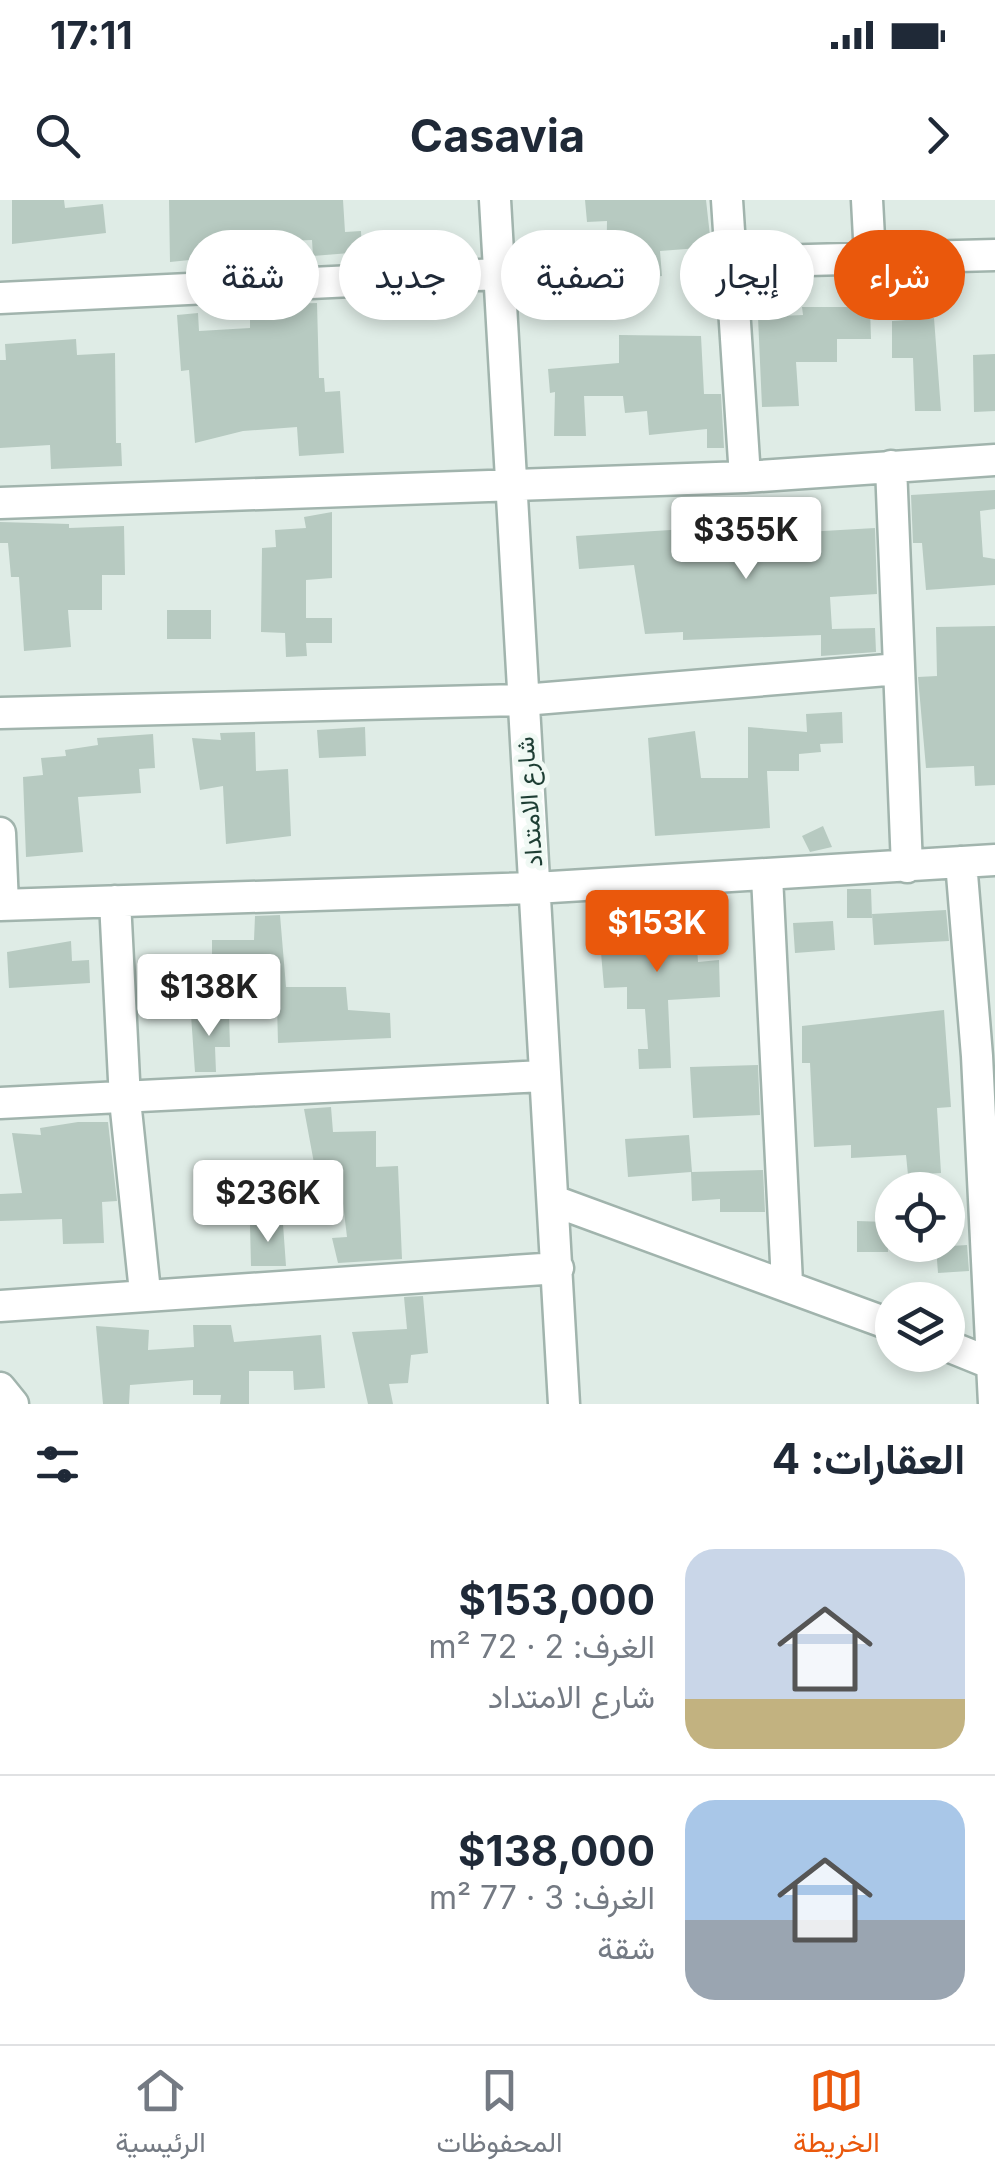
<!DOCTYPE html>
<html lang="ar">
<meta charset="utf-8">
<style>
:root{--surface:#fff;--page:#f6f6f7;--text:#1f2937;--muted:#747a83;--line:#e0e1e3;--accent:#ea580c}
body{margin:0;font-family:Inter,Vazirmatn,sans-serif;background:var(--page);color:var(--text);direction:rtl;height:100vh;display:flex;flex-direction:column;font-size:38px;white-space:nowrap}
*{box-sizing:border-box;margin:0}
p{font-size:32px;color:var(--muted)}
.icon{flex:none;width:55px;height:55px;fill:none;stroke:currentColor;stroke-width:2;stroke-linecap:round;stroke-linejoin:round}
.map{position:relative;height:1204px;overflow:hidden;direction:ltr}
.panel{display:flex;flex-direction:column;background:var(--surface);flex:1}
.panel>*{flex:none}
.banner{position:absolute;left:30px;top:30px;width:935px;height:90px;direction:rtl;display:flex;gap:20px}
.controls{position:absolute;left:875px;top:972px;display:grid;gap:20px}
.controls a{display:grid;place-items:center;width:90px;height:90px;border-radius:50%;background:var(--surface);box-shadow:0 5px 15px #0003;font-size:50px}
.price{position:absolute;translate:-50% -85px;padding:0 22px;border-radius:10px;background:#fff;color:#222;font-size:32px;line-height:65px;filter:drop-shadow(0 2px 5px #0008)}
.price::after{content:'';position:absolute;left:50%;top:60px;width:30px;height:22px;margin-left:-15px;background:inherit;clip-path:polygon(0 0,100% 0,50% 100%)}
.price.on{background:var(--accent);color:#fff}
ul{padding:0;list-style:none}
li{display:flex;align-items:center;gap:30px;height:250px;padding:0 30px}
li+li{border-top:2px solid var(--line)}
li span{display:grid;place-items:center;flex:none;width:280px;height:200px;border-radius:30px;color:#555}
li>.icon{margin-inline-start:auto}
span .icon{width:120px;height:120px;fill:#fffc;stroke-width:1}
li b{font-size:42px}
h2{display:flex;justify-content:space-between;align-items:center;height:120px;padding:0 30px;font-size:42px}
.tag{padding:0 35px;border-radius:45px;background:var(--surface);box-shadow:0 5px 15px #0003;font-size:35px;line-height:90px}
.tag.on{background:var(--accent);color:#fff}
.status{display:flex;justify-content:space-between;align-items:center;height:70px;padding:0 50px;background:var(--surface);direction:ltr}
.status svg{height:28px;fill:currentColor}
header{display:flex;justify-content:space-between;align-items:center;height:130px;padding:0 30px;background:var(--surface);font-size:45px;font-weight:700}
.tab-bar{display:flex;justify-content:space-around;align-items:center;height:140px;border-top:2px solid var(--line);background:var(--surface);font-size:28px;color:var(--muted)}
.tab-bar a{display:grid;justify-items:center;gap:5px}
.tab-bar .on{color:var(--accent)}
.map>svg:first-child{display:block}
.building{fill:#b7cac1}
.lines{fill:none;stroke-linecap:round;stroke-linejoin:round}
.minor-casing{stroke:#a1b4ad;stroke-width:35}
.minor{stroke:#fff;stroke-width:30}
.labels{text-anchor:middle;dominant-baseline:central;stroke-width:10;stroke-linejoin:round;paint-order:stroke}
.street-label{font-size:25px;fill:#1e3e34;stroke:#f0f9f4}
</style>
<div class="status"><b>17:11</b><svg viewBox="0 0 49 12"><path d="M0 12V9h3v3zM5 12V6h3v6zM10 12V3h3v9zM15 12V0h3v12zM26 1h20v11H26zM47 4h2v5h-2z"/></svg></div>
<header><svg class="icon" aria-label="forward" viewBox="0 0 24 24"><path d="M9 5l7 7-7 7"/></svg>Casavia<svg class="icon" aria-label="search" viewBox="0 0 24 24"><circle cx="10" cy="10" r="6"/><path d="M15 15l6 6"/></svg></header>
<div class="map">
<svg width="995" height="1204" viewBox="0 0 995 1204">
<rect width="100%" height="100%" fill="#dfece6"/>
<path class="building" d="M12 0H64L65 8 103 4 106 33 12 44Z
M169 0H343L345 32 361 31 362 52 313 56 312 40 228 43 229 56 170 62Z
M585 0H706L712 54 700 55 699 48 660 51 662 76 606 82 607 21 587 22Z
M317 103 319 178H324L325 192 340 191 344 253 299 256 297 227 243 231 195 243 189 170 181 171 177 115 198 113 199 131 250 128V105Z
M802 107H870L871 139H837V162H796L799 206 762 207 758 117 803 115Z
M934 118 941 211H915L913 158H892V121Z
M619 135 701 136 704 194H721L724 248H707V229L649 235 647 211 625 213 623 196H584L586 236H554L555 192 550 193 548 169 619 163Z
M76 139 77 155 115 153 116 243H121L122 266 51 269 50 245 0 248V160H6L5 144Z
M995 154V211L974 212 973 155Z
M995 290V309L980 311 983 357 995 359V385L926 390 922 343H913L911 295Z
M332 312V378L306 380V418H332V443H306L307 456 286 457 285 433 261 432 262 348 276 347 275 330 306 328 304 317Z
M0 322 69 324V328L124 326 125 375H102V410H68L71 447 24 451 19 377H11L8 343H0Z
M806 326V332L875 328 877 394 830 397 832 429 875 428 876 452 821 456V435L683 440V432L645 434 634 365 579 369 576 336 686 329V348L735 347 734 327Z
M167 410H211V439H167Z
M995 426V585L975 586 974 566 926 568 918 477 937 476 936 427Z
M842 512 843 543 820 544 821 552 799 554V571H767L770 628 655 636 648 538 695 531 701 578H748V527L807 532 806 514Z
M365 527 366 556 319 558 317 530Z
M255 532 256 571 288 569 291 636 226 644 223 586 200 590 192 538 221 540 220 533Z
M153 534 155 568 139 569 141 593 78 597 83 652 26 657 23 577 43 575 41 558 66 556 65 550 98 545 97 538Z
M823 626 832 647 810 652 802 636Z
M847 689H871L872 718H847Z
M946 710 949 741 874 745 872 714Z
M280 715 286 787H346L348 810 390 813 391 838 278 843 277 804H258L257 771 212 772V740H254L255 716Z
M695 715 698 762 719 760 720 797 668 800 671 868 639 869 638 849H648L645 809H627V787L604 788 599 729Z
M833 721 835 750 795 753 793 723Z
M71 741 72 761 89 760 90 783 9 788 7 752Z
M944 810 951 907 937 908 941 973 908 975 906 955 851 958V945L814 947 810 863H802V826Z
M213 814H229L230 847H215L216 872H195L191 815Z
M758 865 760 915 693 918 690 867Z
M331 907 333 932 376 931V967L398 966 402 1059 338 1063 332 1038 347 1037 339 970 316 974 304 909Z
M78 922H108L117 1001 102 1002 104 1043 63 1044 62 1019 0 1021V994L22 993 12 933 41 935 40 928Z
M689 935 692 972 763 970 765 1012H720V999L692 1001 691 972 628 977 625 939Z
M237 977 239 1007 210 1009 208 979Z
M857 1021 887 1022 888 1052H857Z
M283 1024 286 1066H251L250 1025Z
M967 1045 969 1071 938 1073 936 1047Z
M423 1096 428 1153 411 1155 408 1183 389 1184 393 1204H368L352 1132 407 1129 404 1097Z
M193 1125H231L234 1142 321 1135 325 1188 294 1190 293 1171H249V1204H220L221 1195H193V1180L130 1185 129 1204H103L96 1126 149 1130 148 1150 194 1147Z"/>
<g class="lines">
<defs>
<path id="minor" d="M495 0 564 1204
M727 0 745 277
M867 0 870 57
M730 62 995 55
M0 98 498 74
M891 266 907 667
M0 303 745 277 995 260
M0 513 523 500 899 469
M0 633 3 705
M961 662 977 856 994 1204
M767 676 787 1083
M115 701 125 900 145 1092
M0 705 535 688 995 660
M0 903 544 876
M554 1001 892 1125
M0 1106 558 1068
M948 1146 995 1165
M0 1188 13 1204"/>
</defs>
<use href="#minor" class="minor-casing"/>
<use href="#minor" class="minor"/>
</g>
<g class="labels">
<g class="street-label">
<text transform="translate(529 602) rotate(-94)">شارع الامتداد</text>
</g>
</g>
</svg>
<div class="controls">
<a><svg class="icon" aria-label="locate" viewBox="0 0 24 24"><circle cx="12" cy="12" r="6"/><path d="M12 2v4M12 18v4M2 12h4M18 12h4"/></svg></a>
<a><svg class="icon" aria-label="layers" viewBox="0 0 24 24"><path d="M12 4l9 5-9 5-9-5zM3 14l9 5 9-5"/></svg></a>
</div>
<b class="price" style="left:746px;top:382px">$355K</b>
<b class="price on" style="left:657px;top:775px">$153K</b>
<b class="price" style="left:209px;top:839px">$138K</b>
<b class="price" style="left:268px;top:1045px">$236K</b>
<div class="banner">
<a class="tag on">شراء</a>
<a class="tag">إيجار</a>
<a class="tag">تصفية</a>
<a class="tag">جديد</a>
<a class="tag">شقة</a>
</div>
</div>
<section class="panel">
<h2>العقارات: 4<svg class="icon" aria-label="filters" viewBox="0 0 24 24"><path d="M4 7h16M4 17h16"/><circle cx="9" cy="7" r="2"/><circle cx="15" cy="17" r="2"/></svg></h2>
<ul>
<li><span style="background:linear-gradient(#c9d6e8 75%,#c2b280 0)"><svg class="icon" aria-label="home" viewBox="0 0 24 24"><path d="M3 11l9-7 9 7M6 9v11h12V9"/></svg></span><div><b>$153,000</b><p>الغرف: 2 · 72 m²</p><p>شارع الامتداد</p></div></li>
<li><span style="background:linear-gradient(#a9c7e8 60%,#9aa5b1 0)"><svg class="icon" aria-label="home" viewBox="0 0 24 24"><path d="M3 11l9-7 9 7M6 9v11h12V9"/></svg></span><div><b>$138,000</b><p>الغرف: 3 · 77 m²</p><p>شقة</p></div></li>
</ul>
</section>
<nav class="tab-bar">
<a class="on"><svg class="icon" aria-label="map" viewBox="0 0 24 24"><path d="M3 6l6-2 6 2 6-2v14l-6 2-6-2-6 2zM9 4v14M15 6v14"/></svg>الخريطة</a>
<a><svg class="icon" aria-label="saved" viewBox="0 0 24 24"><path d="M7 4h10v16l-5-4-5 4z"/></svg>المحفوظات</a>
<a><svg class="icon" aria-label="home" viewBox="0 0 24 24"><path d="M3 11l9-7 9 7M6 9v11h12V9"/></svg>الرئيسية</a>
</nav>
